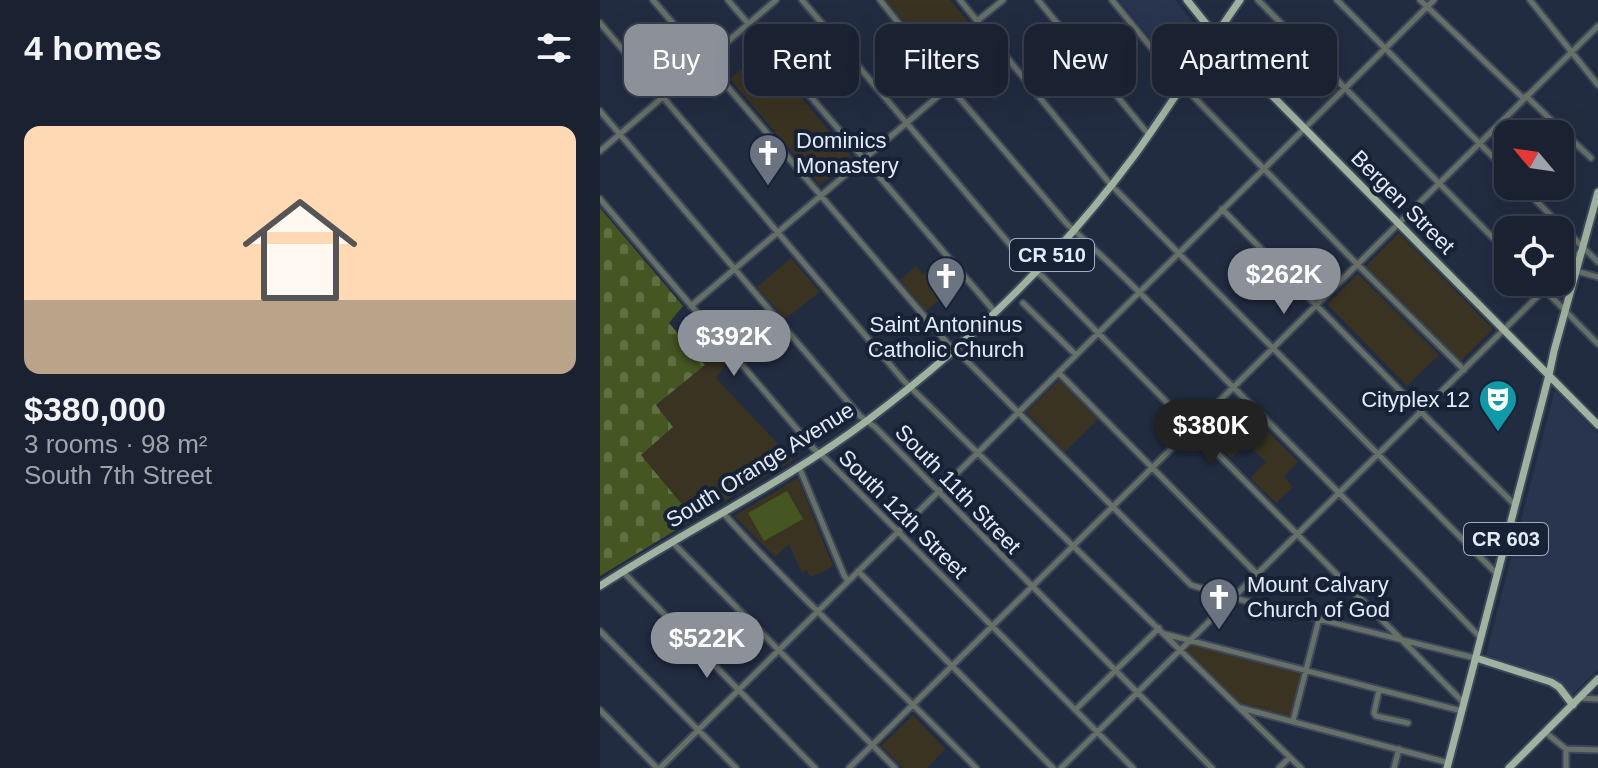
<!DOCTYPE html>
<meta charset="utf-8">
<style>
:root{--surface:#1a2131;--page:#272e3d;--text:#f1f3f6;--muted:#9fa3ab;--line:#383e4d;--accent:#8c9099}
body{margin:0;font-family:Arial,sans-serif;background:var(--page);color:var(--text);height:100vh;display:flex;flex-direction:column;font-size:30px;white-space:nowrap}
*{box-sizing:border-box;margin:0}
p{font-size:26px;color:var(--muted)}
.icon{flex:none;width:44px;height:44px;fill:none;stroke:currentColor;stroke-width:2;stroke-linecap:round;stroke-linejoin:round}
.map{position:relative;flex:1;overflow:hidden}
.sheet{display:flex;flex-direction:column;background:var(--surface);width:600px}
.sheet>*{flex:none}
.banner{position:absolute;left:24px;top:24px;width:760px;height:72px;display:flex;gap:16px}
.needle{width:52px;rotate:299deg}
.buttons{position:absolute;left:894px;top:120px;display:grid;gap:16px}
.buttons a{display:grid;place-items:center;width:80px;height:80px;border-radius:16px;background:var(--surface);box-shadow:0 8px 32px #0002,0 0 0 2px var(--line);font-size:40px}
.price{position:absolute;translate:-50% -68px;padding:0 18px;border-radius:28px;background:var(--accent);color:#fff;font-size:26px;line-height:52px;filter:drop-shadow(0 2px 4px #0008)}
.price::after{content:'';position:absolute;left:50%;top:48px;width:24px;height:18px;margin-left:-12px;background:inherit;clip-path:polygon(0 0,100% 0,50% 100%)}
.price.active{background:#222;color:#fff}
ul{padding:0;list-style:none}
li{display:grid;align-content:center;gap:16px;height:424px;padding:0 24px}
li span{display:grid;place-items:center;height:248px;border-radius:16px;color:#555}
li>.icon{margin-inline-start:auto}
span .icon{width:144px;height:144px;fill:#fffc;stroke-width:1}
li b{font-size:34px}
h2{display:flex;justify-content:space-between;align-items:center;height:96px;padding:0 24px;font-size:34px}
.tag{padding:0 28px;border-radius:16px;background:var(--surface);box-shadow:0 8px 32px #0002,0 0 0 2px var(--line);font-size:28px;line-height:72px}
.tag.active{background:var(--accent);color:#fff}
main{display:flex;flex:1;min-height:0}
.map>svg:first-child{display:block}
.built{fill:#29354f}
.education{fill:#3a3322}
.green{fill:#455623}
.cemetery{fill:url(#cemetery-stones)}
.lines{fill:none;stroke-linecap:round;stroke-linejoin:round}
.minor-casing{stroke:#3d475b;stroke-width:9}
.major-casing{stroke:#3d475b;stroke-width:11}
.minor{stroke:#667067;stroke-width:5}
.major{stroke:#9fb3a0;stroke-width:7}
.labels{text-anchor:middle;dominant-baseline:central;stroke-width:8;stroke-linejoin:round;paint-order:stroke}
.shield{fill:#182236;stroke:#a6aebe;stroke-width:2}
.shield-label{font-size:20px;font-weight:bold;fill:#e3eaf8}
.poi-label{font-size:22px;fill:#e3eaf8;stroke:#182236;text-anchor:start}
.street-label{font-size:22px;fill:#e3eaf8;stroke:#182236}
</style>
<main>
<section class="sheet">
<h2>4 homes<svg class="icon" aria-label="filters" viewBox="0 0 24 24"><path d="M4 7h16M4 17h16"/><circle cx="9" cy="7" r="2"/><circle cx="15" cy="17" r="2"/></svg></h2>
<ul>
<li><span style="background:linear-gradient(#ffd9b3 70%,#b9a48a 0)"><svg class="icon" aria-label="home" viewBox="0 0 24 24"><path d="M3 11l9-7 9 7M6 9v11h12V9"/></svg></span><div><b>$380,000</b><p>3 rooms · 98 m²</p><p>South 7th Street</p></div></li>
</ul>
</section>
<div class="map">
<svg width="998" height="768" viewBox="0 0 998 768">
<defs>
<pattern id="cemetery-stones" width="16" height="16" patternUnits="userSpaceOnUse" patternTransform="scale(2)"><rect width="16" height="16" fill="#455623"/><path d="M2 7V4a2 2 0 0 1 4 0v3zM10 15v-3a2 2 0 0 1 4 0v3z" fill="#606e44"/></pattern>
</defs>
<rect width="100%" height="100%" fill="#222c41"/>
<path class="built" d="M519 0H575L606 38 580 74Z
M955 390 998 434V669L972 695 950 677 886 655Z"/>
<path class="education" d="M286 0H350L375 30 386 48 350 78Z
M162 51 252 158 220 185 130 79Z
M799 233 893 329 861 361 765 267Z
M191 258 220 292 185 319 157 287Z
M340 260 359 283 326 311 300 280 316 266 323 274Z
M758 274 839 355 807 386 727 304Z
M117 346 129 360 116 378 193 460 94 519 40 455 73 427 56 406 104 365 101 360Z
M459 380 498 419 465 452 426 412Z
M618 411 635 427 650 413 698 462 684 477 693 487 676 503 650 478 666 462 647 443 631 458 601 428Z
M198 478 233 566 227 570 210 577 207 570 202 573 189 544 175 557 134 516Z
M590 642 705 671 692 721 639 706 582 650Z
M313 715 345 749 327 768H303L281 746Z"/>
<path class="green" d="M82 43 97 60 80 75 65 58Z
M187 491 203 519 164 541 148 513Z"/>
<path class="cemetery" d="M0 208 83 306 69 323 105 365 56 405 73 427 41 455 94 519 0 576Z"/>
<g class="lines">
<defs>
<path id="minor" d="M53 0 348 344 362 356 591 585 638 599 875 658
M128 0 395 312
M202 0 429 267 443 277 864 703
M280 0 349 86 467 224C523 274 575 328 628 382 713 466 798 552 881 638
M360 0 511 185 897 574
M438 0 549 135
M512 0 582 85 757 264 864 370
M658 0 908 253
M737 0 908 172
M820 0 924 99
M930 0 998 85
M377 21 403 0
M0 23 304 381 701 768
M926 96 991 158
M0 111 260 416 275 427 612 768
M0 151 176 0
M921 186 998 262
M0 199 214 449 226 459 533 768
M622 209 821 412 915 505
M976 271 998 277
M960 274 980 252
M937 282 998 344
M423 303 476 355
M91 306 397 46
M459 373 657 574
M199 467 244 575 248 581
M123 513C203 602 293 682 376 768
M72 542 295 768
M258 571 453 768
M23 572 215 768
M0 631 136 768
M565 634 862 711
M779 690 774 713 776 716 808 723
M980 698 998 699
M641 708 849 763
M0 710 57 768
M475 710 559 628
M693 721 719 619
M945 732 966 749 998 750
M60 768 834 0
M249 768 998 26
M461 768 952 282
M679 768 690 757
M794 768 799 749
M966 768V749"/>
<path id="major" d="M587 0 627 50 998 425
M0 586C88 529 184 483 268 420 369 344 459 257 534 156 571 105 604 51 640 0
M876 658 951 682 959 687 973 705
M847 768 949 375 954 351 998 192
M909 768 998 679"/>
</defs>
<use href="#minor" class="minor-casing"/>
<use href="#major" class="major-casing"/>
<use href="#minor" class="minor"/>
<use href="#major" class="major"/>
</g>
<defs>
<symbol id="church-pin" viewBox="-11 -11 22 30"><path d="M0 17L-7.5 6A9.5 9.5 0 1 1 7.5 6Z" fill="#6b7280" stroke="#182236"/><path d="M-1.2-6h2.4v3.5h3.3v2.4h-3.3V6h-2.4V-.1h-3.3v-2.4h3.3Z" fill="#fff"/></symbol>
<symbol id="theatre-pin" viewBox="-11 -11 22 30"><path d="M0 17L-7.5 6A9.5 9.5 0 1 1 7.5 6Z" fill="#0f9aa8" stroke="#182236"/><path d="M-5-5.5Q0-4 5-5.5V0Q5 5 0 6Q-5 5-5 0ZM-3.3-2.5H-1v1.5H-3.3ZM1-2.5H3.3v1.5H1ZM-2.8 1Q0 5.5 2.8 1Z" fill="#fff"/></symbol>
</defs>
<g fill-rule="evenodd">
<use href="#church-pin" x="146" y="131" width="44" height="60"/>
<use href="#church-pin" x="324" y="254" width="44" height="60"/>
<use href="#theatre-pin" x="876" y="377" width="44" height="60"/>
<use href="#church-pin" x="597" y="575" width="44" height="60"/>
</g>
<g class="labels">
<g class="shield">
<rect x="410" y="239" width="84" height="32" rx="6"/>
<rect x="864" y="523" width="84" height="32" rx="6"/>
</g>
<g class="shield-label">
<text x="452" y="255">CR 510</text>
<text x="906" y="539">CR 603</text>
</g>
<g class="poi-label">
<text x="196" y="140">Dominics<tspan x="196" dy="25">Monastery</tspan></text>
<text x="346" y="324" text-anchor="middle">Saint Antoninus<tspan x="346" dy="25">Catholic Church</tspan></text>
<text x="870" y="399" text-anchor="end">Cityplex 12</text>
<text x="647" y="584">Mount Calvary<tspan x="647" dy="25">Church of God</tspan></text>
</g>
<g class="street-label">
<text transform="translate(803 202) rotate(45)">Bergen Street</text>
<text transform="translate(160 465) rotate(-32)">South Orange Avenue</text>
<text transform="translate(358 489) rotate(46)">South 11th Street</text>
<text transform="translate(303 514) rotate(45)">South 12th Street</text>
</g>
</g>
</svg>
<div class="buttons">
<a><svg class="needle" viewBox="-14 -14 28 28"><path d="M0-13l5 13h-10z" fill="#e53935"/><path d="M0 13l5-13h-10z" fill="#9fa3ab"/></svg></a>
<a><svg class="icon" aria-label="locate" viewBox="0 0 24 24"><circle cx="12" cy="12" r="6"/><path d="M12 2v4M12 18v4M2 12h4M18 12h4"/></svg></a>
</div>
<b class="price" style="left:684px;top:316px">$262K</b>
<b class="price" style="left:134px;top:378px">$392K</b>
<b class="price active" style="left:611px;top:467px">$380K</b>
<b class="price" style="left:107px;top:680px">$522K</b>
<div class="banner">
<a class="tag active">Buy</a>
<a class="tag">Rent</a>
<a class="tag">Filters</a>
<a class="tag">New</a>
<a class="tag">Apartment</a>
</div>
</div>
</main>
